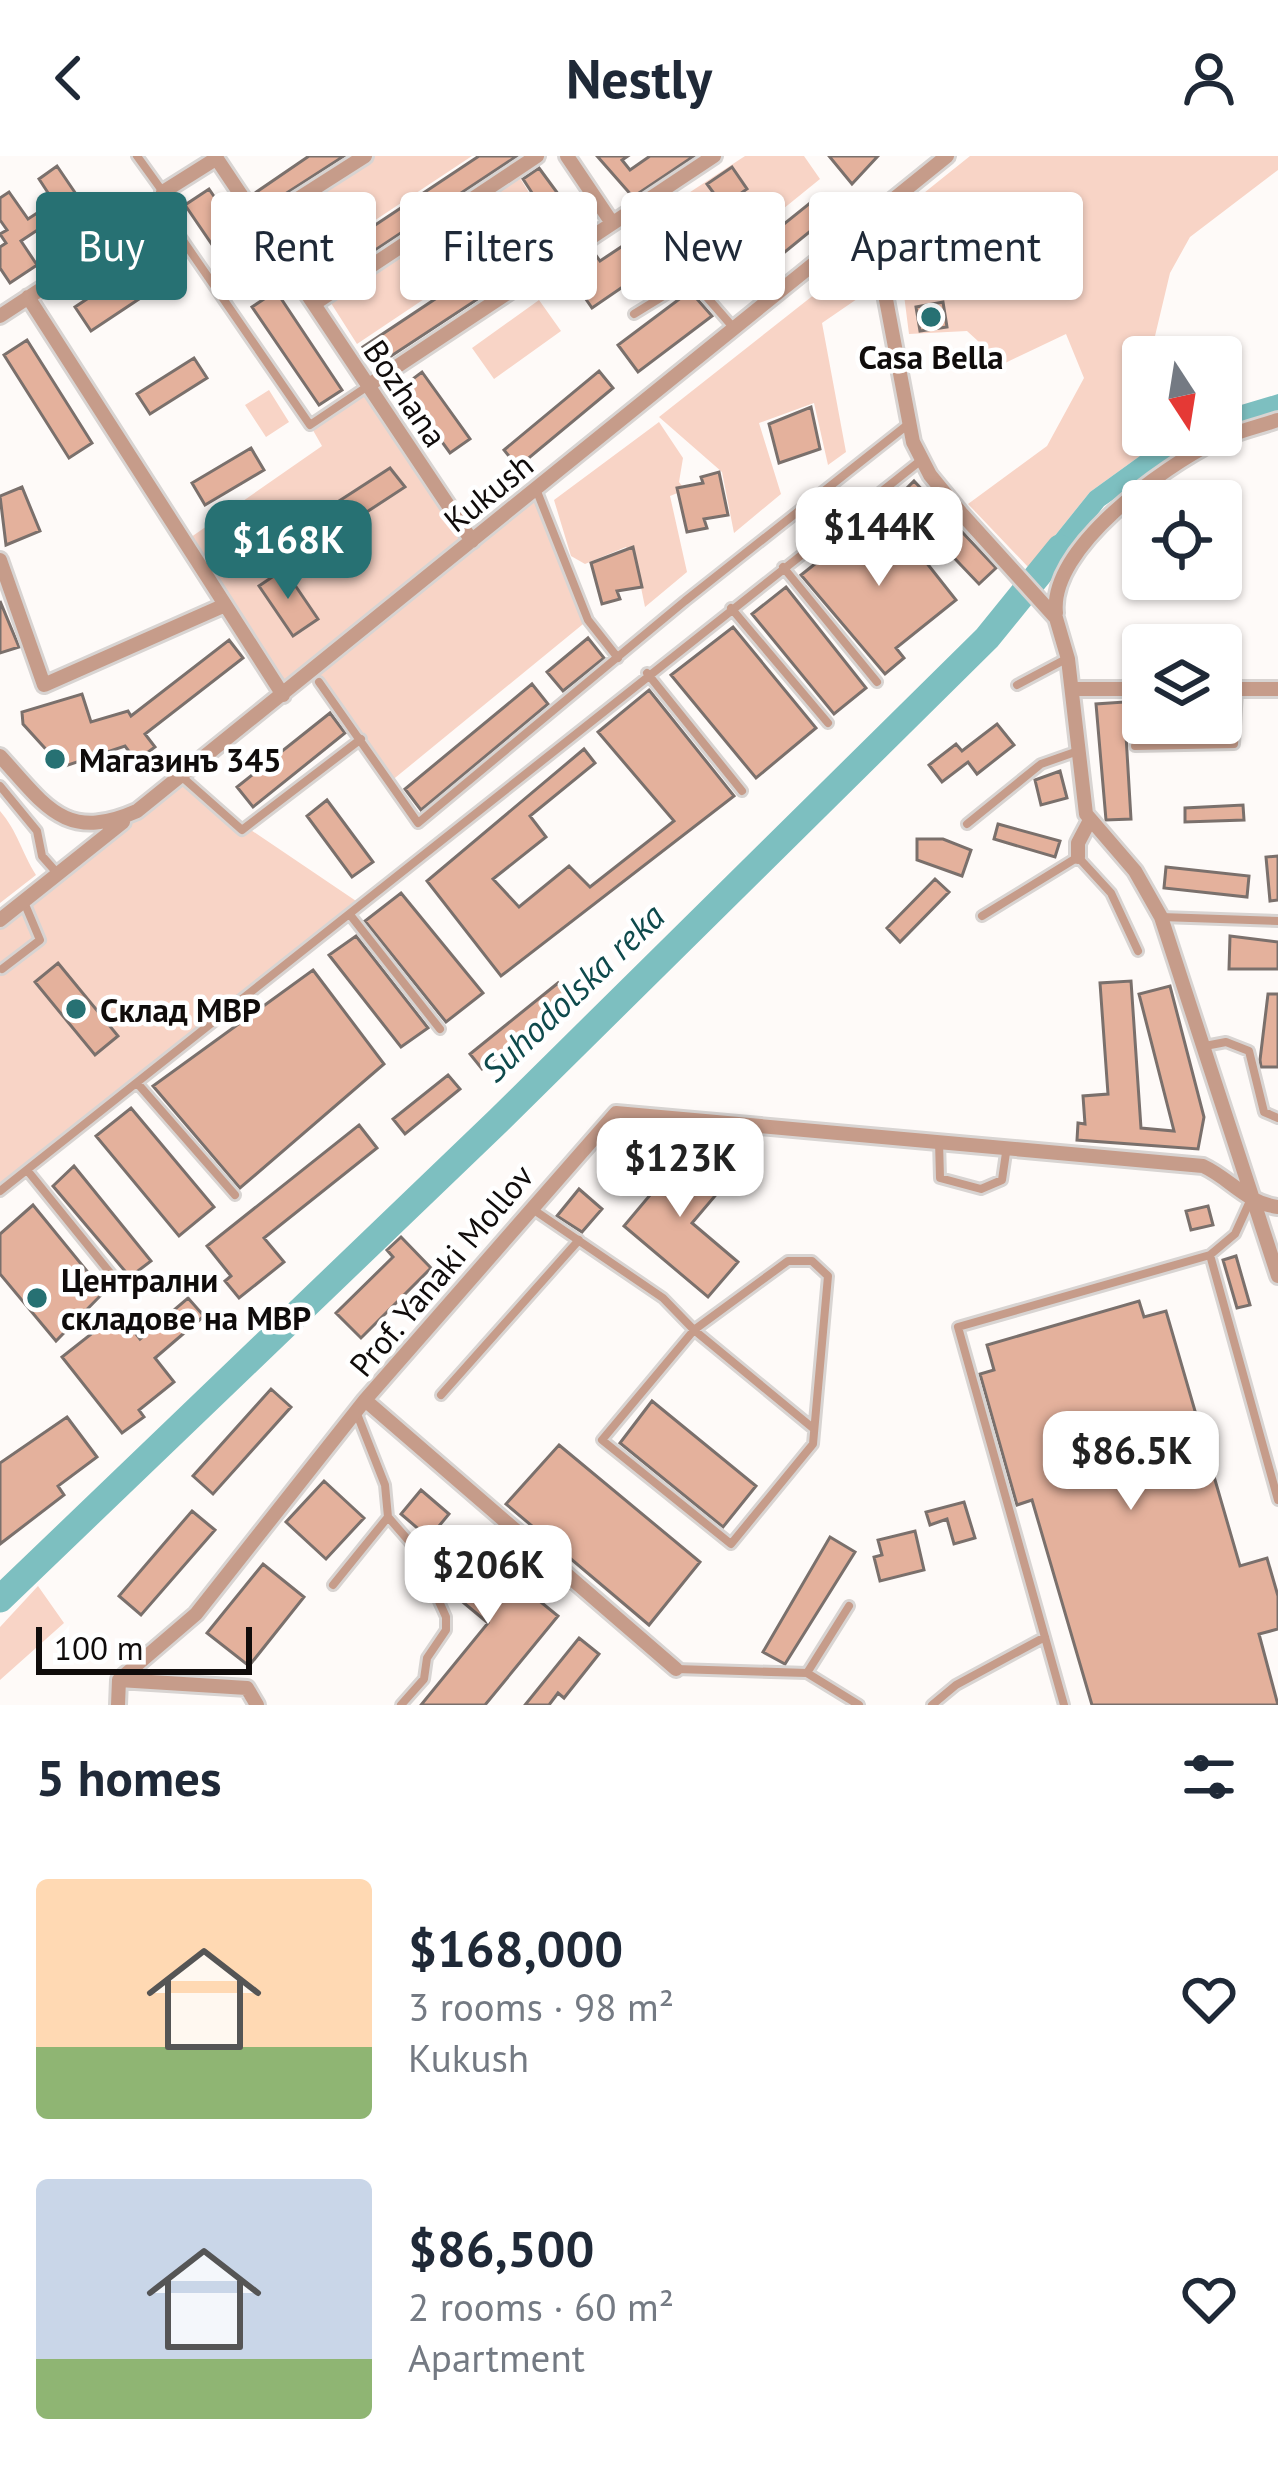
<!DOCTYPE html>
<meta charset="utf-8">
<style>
:root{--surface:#fff;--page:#f6f6f7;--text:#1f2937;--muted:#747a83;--accent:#277173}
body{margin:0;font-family:"PT Sans",sans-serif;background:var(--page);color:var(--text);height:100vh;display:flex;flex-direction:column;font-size:45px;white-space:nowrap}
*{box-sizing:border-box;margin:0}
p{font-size:39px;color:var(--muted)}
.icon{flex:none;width:66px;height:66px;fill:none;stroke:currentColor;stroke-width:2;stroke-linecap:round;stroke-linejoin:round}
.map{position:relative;height:1549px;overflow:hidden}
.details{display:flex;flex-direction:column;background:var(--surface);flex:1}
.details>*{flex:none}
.banner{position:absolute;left:36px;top:36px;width:1206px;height:108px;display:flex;gap:24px}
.needle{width:78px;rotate:168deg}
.tools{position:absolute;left:1122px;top:180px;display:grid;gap:24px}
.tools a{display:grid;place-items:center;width:120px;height:120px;border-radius:12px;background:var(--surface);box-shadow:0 3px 9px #0004;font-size:60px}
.scale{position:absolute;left:36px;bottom:30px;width:216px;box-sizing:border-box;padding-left:12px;border:6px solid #100c0b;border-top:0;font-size:33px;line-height:42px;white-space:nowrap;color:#100c0b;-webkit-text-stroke:9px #fff;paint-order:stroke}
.price{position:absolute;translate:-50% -102px;padding:0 27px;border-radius:24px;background:#fff;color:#222;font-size:39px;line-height:78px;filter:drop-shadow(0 3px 6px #0008)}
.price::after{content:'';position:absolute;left:50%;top:72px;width:36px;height:27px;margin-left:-18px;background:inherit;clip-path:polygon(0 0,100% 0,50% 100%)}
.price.selected{background:var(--accent);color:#fff}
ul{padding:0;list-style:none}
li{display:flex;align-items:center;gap:36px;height:300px;padding:0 36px}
li span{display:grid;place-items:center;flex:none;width:336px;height:240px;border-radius:12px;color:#555}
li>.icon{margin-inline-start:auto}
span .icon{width:144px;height:144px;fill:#fffc;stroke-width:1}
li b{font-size:51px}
h2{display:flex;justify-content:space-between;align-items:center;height:144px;padding:0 36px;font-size:51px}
.tag{padding:0 42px;border-radius:12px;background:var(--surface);box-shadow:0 3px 9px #0004;font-size:42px;line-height:108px}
.tag.selected{background:var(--accent);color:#fff}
header{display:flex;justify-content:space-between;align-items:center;height:156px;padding:0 36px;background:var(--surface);font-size:54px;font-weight:600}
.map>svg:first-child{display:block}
.green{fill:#f8d4c6}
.water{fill:#7dbfc0}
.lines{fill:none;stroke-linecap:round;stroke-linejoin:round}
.river{stroke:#7dbfc0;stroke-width:27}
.building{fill:#e4b19c;stroke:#7a706c;stroke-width:3}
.service-casing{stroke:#d8d4d2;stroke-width:14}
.minor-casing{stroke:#d8d4d2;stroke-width:20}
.service{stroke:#c69c8a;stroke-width:8}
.minor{stroke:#c69c8a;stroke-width:14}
.poi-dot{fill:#277173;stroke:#fff;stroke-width:4.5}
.labels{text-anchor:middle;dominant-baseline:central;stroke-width:9;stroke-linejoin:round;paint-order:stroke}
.poi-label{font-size:33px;font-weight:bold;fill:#100c0b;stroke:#fff;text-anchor:start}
.street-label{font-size:33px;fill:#100c0b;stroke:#fff}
.water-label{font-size:36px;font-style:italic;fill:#0e4a4c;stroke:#fff}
</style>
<header><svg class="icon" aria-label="back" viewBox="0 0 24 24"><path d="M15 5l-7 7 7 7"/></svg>Nestly<svg class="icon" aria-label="person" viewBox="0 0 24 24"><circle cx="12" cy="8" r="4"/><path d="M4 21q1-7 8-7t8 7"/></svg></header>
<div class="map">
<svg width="1278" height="1549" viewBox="0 0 1278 1549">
<rect width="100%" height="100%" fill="#fefaf8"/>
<path class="green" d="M374 0H472L306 110 276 61Z
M745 0H804L820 23 720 104 678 44Z
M970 0H1278V14L1190 81 1170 117 1150 201H1143V279H1169L1090 336 1029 412 968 348 1047 290 1084 222 1066 178 1003 208 967 175 909 178 894 61Z
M518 19 545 62 357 188 329 144Z
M867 97 873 132 822 167 846 296 828 309 814 247 759 267 781 338 734 377 722 316 659 261Z
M539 144 561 175 494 223 472 192Z
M369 229 472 384 536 333 588 464 390 626 312 516 283 539 184 386 322 290 310 269Z
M269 234 289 266 266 281 245 249Z
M659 266 683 302 679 326 685 334 670 340 687 416 645 451 636 407 626 391 585 408 571 400 554 344Z
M177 624 359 747 0 1028V764Z
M0 655C18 676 21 695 36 719L0 747Z
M38 1430 64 1467 0 1524V1471Z"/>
<path class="water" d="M1278 238V256L1221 273V255Z
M1169 279H1207L1104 350 1044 427 1029 412 1090 336Z"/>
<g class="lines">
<path class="river" d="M0 1443 499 964 987 482 1060 392"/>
</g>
<path class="building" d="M309 0H344L265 51 255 37Z
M479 0H517L321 130 309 113Z
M597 0H628L622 4 630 14 650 0H694L633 41Z
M829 0H878L852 28Z
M57 10 76 38 61 48 83 81 65 93 48 67 21 85 37 109 10 127 0 112V91L6 87 0 78 7 74 0 64V42L9 36 28 63 54 46 39 23Z
M732 11 747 33 723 50 707 28Z
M539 12 584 73 376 210 363 191 551 66 523 23Z
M209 33 256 102 232 118 185 49Z
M815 43 829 60 732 139 718 121Z
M674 47 697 80 592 152 568 117 595 98 600 105 654 69 650 63Z
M132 113 148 137 91 175 75 151Z
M276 135 342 234 319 249 252 151Z
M690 135 712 160 638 216 618 189Z
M943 146 947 171 920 175 916 151Z
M27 184 92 287 69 302 4 199Z
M194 202 207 222 150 258 137 238Z
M599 215 613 232 518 311 504 294Z
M422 216 470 283 450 297 402 231Z
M811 251 820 293 779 307 769 268Z
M251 292 264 314 205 349 192 327Z
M390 312 405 331 333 378 319 358Z
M719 316 728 359 704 363 707 372 687 376 677 332 703 327 701 321Z
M914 325 996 412 979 428 897 342Z
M22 331 40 375 6 389 0 340Z
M884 353 956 444 896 492 904 502 885 518 801 419Z
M633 391 642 431 617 435 620 443 602 448 591 407Z
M284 413 318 463 293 480 259 430Z
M786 431 866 532 834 558 752 458Z
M0 445 19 491 0 497Z
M733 471 816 572 756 622 671 519Z
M588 482 604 502 563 535 547 516Z
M229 484 243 502 145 578 155 591 136 605 125 590 62 611 23 568 22 556 82 538 91 566 128 555 131 560Z
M532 528 548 548 421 654 405 633Z
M649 534 734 640 501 820 427 725 584 593 595 607 530 660 546 681 493 723 519 751 569 710 590 731 674 665 598 576Z
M1124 546 1131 663 1106 664 1096 548Z
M330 557 345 577 253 651 237 631Z
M997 568 1014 589 977 618 968 606 942 626 929 609 956 588 962 595Z
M1060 615 1067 642 1041 649 1035 624Z
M327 644 373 706 352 721 307 660Z
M1243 649 1244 664 1185 666V652Z
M998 668 1060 685 1055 701 994 683Z
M917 683H943L971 694 962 720 917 704Z
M1278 700V744L1270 745 1266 701Z
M1166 711 1249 720 1247 741 1164 732Z
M935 723 949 736 900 786 887 772Z
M401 737 483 837 446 866 365 765Z
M356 780 428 872 401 891 329 799Z
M1230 780 1278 786V813H1229Z
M58 807 118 880 95 899 35 826Z
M313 814 384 908 240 1032 153 930Z
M1131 825 1141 972 1174 975 1139 838 1170 830 1204 961 1198 993 1077 984 1078 967 1085 968 1083 940 1108 938 1100 827Z
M558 827 570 843 482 913 470 898Z
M1268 838H1278V911H1261L1260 904Z
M448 919 460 933 405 978 393 963Z
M131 952 214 1051 179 1080 96 980Z
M359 969 377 992 264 1082 284 1106 239 1142 225 1125 231 1120 207 1090Z
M662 985 720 1034 692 1067 738 1106 708 1141 624 1070 656 1032 636 1016Z
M74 1010 151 1105 130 1121 53 1030Z
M579 1033 602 1053 582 1076 557 1060Z
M33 1049 104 1136 56 1185 0 1118V1078Z
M1208 1050 1213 1069 1191 1074 1186 1055Z
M401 1081 431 1112 361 1182 336 1157 393 1101 387 1094Z
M1236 1100 1250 1149 1237 1152 1223 1104Z
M188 1142 204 1160 155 1202 174 1226 139 1254 144 1261 122 1277 62 1201 119 1156 140 1183Z
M1139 1145 1144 1161 1166 1155 1240 1410 1267 1402 1278 1440V1473L1259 1478 1278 1549H1092L1032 1344 1017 1349 980 1218 994 1214 987 1189Z
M271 1233 291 1251 213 1338 193 1320Z
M652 1245 756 1330 723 1371 620 1287Z
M67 1261 97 1301 58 1330 64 1339 0 1388V1307Z
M559 1289 700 1406 649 1469 506 1348Z
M324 1325 364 1362 326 1403 286 1366Z
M421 1334 449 1358 429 1382 401 1358Z
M964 1346 975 1382 954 1388 947 1363 930 1369 926 1356Z
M192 1355 215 1374 141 1459 119 1440Z
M915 1375 924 1414 880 1425 874 1401 882 1399 878 1384Z
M830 1381 855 1396 785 1508 763 1496Z
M462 1382 558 1460 485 1549H421L488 1467 440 1427 434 1415Z
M263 1408 304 1441 249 1510 207 1477Z
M579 1482 599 1498 564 1542 558 1537 549 1549H525Z"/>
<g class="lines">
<defs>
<path id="service" d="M137 0 163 36
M162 54 310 269 368 230
M634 158 691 123 732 170
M536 333 588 464 618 502
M783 411 877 526
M731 452 828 567
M647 517 742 635
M319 526 418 667 685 445 906 270
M1017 529 1066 503
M1135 590 1234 588 1237 535
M181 620 242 674 361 583
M0 630 37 675 42 700 57 717
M967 668 1041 608 1078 595
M351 760 440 873
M982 760 1078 701 1111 737 1138 795
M1161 761 1278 765
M2 813 40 784 24 746
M1205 890 1226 886 1249 895 1264 956 1278 962
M138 928 235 1039
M939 985 940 1022 981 1033 1002 1024 1007 990
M27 1014 120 1129
M0 1035 920 305
M531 1052 663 1142 694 1174 602 1284 731 1388 813 1288 828 1120 812 1105H788L694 1174 814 1273
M1210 1099 1278 1344
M441 1239 579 1084
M357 1258 385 1329 388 1361 415 1392 446 1461V1474L427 1502 424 1523 401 1549
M333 1429 388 1361
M849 1450 807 1517 859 1549
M676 1513 807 1517
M932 1549 956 1529 1045 1481
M1064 1549 958 1171 1210 1099 1235 1078 1250 1045"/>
<path id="minor" d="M215 0 472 385
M567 0 612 67
M870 59 913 286 930 319 961 357 1056 462 1068 503 1086 658 1135 715 1161 761 1278 1120
M260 67 365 0
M28 141 283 539
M314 148 537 0
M0 160 162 54 163 36 217 2
M369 229 714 0
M0 404 44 529 225 449
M1056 457C1049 392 1163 311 1216 285 1235 276 1257 271 1278 264
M1072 533H1143
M1221 533H1278
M0 600C45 649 65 687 137 655L947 0
M1078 701V687L1089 666
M0 764 123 666
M365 1244 676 1513
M119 1524 196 1458 365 1244 616 957 1203 1010C1231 1023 1246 1047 1278 1051
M119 1524 247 1532 257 1549
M118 1549 119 1524"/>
</defs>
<use href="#service" class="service-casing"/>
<use href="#minor" class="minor-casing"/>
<use href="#service" class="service"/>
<use href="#minor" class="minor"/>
</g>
<g class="poi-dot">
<circle cx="931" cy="161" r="12"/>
<circle cx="55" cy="603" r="12"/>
<circle cx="76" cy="853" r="12"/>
<circle cx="37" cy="1142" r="12"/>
</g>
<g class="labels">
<g class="poi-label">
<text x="931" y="200" text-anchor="middle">Casa Bella</text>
<text x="79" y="603">Магазинъ 345</text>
<text x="100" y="853">Склад МВР</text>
<text x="61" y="1123">Централни<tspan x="61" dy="38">складове на МВР</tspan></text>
</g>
<g class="street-label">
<text transform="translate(406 237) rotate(56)">Bozhana</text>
<text transform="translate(488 336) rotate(-39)">Kukush</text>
<text transform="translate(441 1114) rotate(-50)">Prof. Yanaki Mollov</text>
</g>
<g class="water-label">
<text transform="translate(572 836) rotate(-44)">Suhodolska reka</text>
</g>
</g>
</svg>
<div class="tools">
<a><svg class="needle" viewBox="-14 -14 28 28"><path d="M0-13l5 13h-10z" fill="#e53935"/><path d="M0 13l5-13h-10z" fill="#747a83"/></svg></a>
<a><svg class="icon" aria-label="locate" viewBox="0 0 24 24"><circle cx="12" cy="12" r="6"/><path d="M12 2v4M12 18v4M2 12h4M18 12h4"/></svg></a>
<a><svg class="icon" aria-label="layers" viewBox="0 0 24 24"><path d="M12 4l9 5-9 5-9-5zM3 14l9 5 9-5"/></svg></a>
</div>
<div class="scale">100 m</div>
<b class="price" style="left:879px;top:433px">$144K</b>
<b class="price selected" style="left:288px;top:446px">$168K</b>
<b class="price" style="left:680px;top:1064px">$123K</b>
<b class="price" style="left:1131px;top:1357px">$86.5K</b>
<b class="price" style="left:488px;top:1471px">$206K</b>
<div class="banner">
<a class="tag selected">Buy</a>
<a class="tag">Rent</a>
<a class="tag">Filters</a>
<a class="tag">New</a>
<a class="tag">Apartment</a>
</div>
</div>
<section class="details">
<h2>5 homes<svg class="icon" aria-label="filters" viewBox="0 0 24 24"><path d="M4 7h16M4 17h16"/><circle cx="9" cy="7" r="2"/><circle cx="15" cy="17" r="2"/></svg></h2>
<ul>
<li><span style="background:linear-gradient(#ffd9b3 70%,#8fb573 0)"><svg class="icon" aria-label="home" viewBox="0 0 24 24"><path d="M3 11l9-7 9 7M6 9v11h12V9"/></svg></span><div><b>$168,000</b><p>3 rooms · 98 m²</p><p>Kukush</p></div><svg class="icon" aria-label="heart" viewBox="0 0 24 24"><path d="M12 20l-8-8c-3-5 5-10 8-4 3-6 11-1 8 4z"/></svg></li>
<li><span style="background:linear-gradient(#c9d6e8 75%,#8fb573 0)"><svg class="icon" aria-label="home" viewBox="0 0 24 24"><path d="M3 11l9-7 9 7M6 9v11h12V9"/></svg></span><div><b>$86,500</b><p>2 rooms · 60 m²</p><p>Apartment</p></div><svg class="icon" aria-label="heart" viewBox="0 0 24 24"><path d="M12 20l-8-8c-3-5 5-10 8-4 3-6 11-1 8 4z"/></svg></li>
</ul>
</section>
